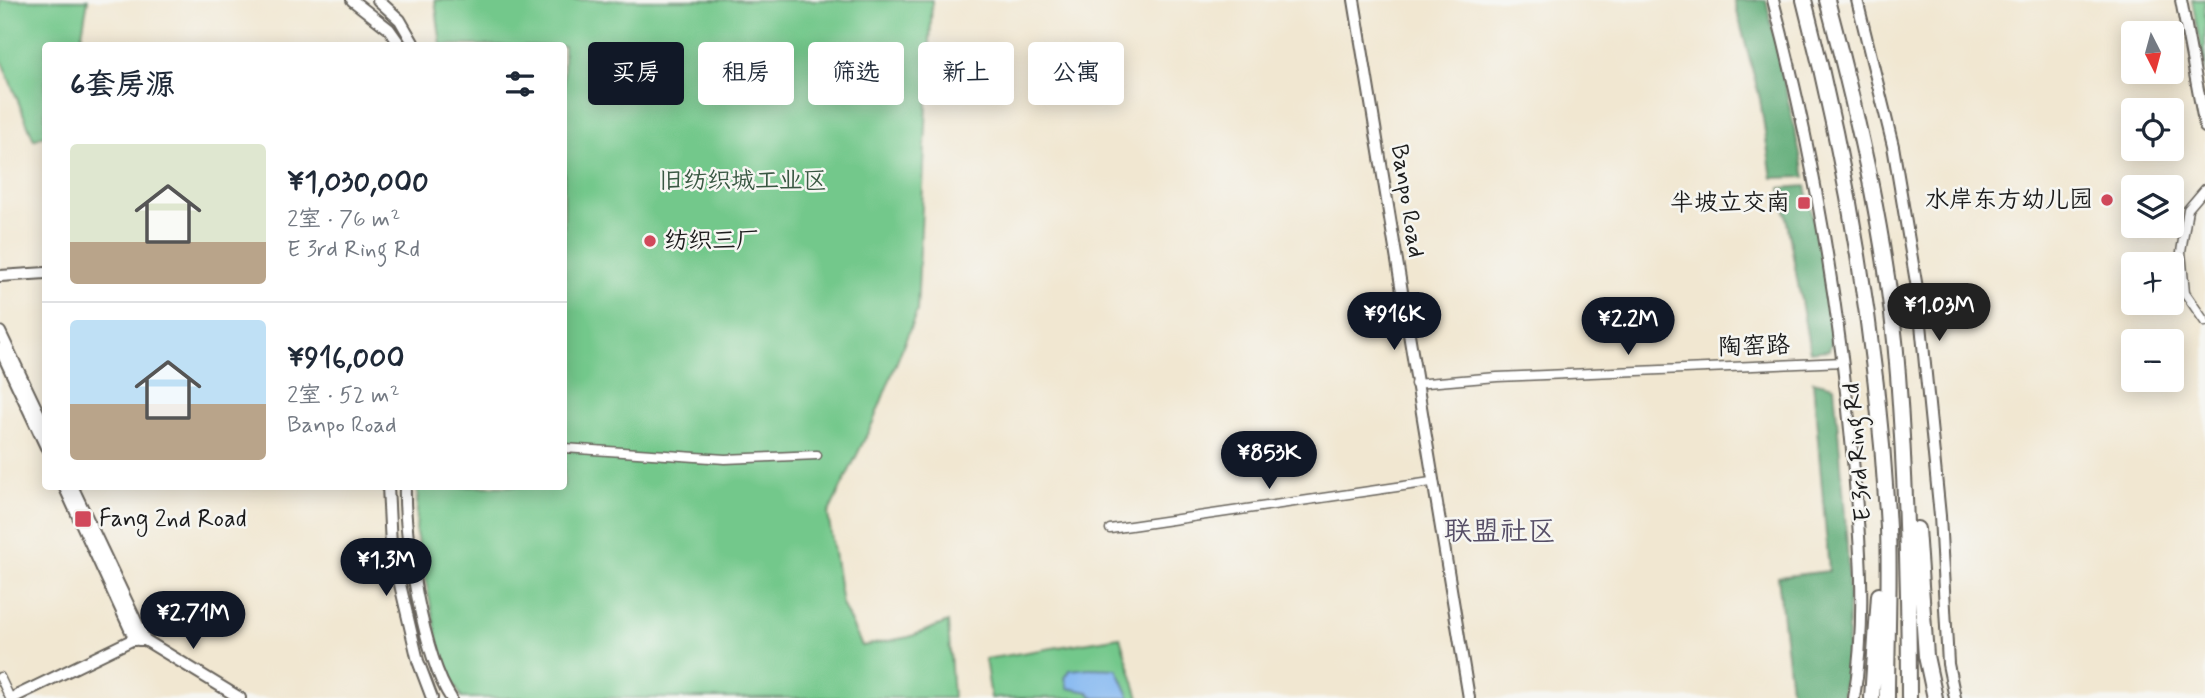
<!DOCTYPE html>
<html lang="zh">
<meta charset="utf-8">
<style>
:root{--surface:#fff;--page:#f6f6f7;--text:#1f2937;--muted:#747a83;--line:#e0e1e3;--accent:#111827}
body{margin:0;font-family:Mynerve,"LXGW WenKai TC",sans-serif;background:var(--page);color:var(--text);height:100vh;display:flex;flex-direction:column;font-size:26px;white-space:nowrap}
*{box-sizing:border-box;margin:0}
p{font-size:23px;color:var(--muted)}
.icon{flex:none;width:38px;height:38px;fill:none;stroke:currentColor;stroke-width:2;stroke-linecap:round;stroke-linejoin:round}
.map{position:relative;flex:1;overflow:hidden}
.details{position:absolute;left:42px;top:42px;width:525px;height:448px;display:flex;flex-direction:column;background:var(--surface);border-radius:7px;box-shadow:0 4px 18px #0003}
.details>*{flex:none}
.banner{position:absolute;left:588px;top:42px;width:665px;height:63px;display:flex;gap:14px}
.needle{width:46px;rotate:174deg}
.fabs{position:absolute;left:2121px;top:21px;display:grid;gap:14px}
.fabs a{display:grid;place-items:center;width:63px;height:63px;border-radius:7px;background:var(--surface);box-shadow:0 4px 18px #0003;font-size:35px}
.price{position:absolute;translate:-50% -60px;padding:0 16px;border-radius:24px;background:var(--accent);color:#fff;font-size:23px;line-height:46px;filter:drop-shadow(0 2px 4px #0008)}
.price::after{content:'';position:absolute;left:50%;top:42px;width:21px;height:16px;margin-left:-10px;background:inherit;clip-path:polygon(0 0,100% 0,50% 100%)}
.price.current{background:#222;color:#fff}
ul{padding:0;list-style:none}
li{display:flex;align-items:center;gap:21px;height:175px;padding:0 28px}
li+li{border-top:2px solid var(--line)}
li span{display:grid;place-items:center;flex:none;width:196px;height:140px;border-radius:7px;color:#555}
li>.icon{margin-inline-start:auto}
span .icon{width:84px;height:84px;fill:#fffc;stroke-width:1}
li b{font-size:30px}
h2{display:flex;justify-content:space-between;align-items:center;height:84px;padding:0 28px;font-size:30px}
.chip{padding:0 24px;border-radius:7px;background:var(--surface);box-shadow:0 4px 18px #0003;font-size:24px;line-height:63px}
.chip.current{background:var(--accent);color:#fff}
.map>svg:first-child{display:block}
.green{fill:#73c88b;stroke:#487254;stroke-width:2}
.forest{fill:#5eac77;stroke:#3d644a;stroke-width:2}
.water{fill:#83b7f1;stroke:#506a86;stroke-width:2}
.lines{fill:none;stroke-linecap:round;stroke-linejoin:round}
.street-casing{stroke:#67635b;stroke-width:11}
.secondary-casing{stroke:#67635b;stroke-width:14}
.highway-casing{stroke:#67635b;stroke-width:18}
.street{stroke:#fff;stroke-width:8}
.secondary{stroke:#fff;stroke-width:10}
.highway{stroke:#fff;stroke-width:14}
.poi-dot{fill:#d1495b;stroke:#f6f6f2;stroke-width:2.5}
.labels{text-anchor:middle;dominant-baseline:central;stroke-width:5;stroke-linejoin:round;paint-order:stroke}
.park-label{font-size:24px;fill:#3a5843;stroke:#f6f6f2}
.poi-label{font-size:24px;fill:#1c1c1c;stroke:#f6f6f2;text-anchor:end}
.street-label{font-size:24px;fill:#1c1c1c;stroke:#f6f6f2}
.quarter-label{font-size:28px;fill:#564e66;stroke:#f6f6f2}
</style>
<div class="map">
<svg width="2205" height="698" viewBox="0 0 2205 698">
<rect width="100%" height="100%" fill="#f6f6f2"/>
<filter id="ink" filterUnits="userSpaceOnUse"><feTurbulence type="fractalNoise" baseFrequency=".0143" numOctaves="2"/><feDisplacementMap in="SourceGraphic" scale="14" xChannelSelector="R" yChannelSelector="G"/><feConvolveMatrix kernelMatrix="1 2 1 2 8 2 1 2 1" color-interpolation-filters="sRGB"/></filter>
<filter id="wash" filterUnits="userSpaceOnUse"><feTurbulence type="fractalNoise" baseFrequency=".00686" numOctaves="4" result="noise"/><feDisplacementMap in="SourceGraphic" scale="28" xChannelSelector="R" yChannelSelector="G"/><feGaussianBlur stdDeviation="1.57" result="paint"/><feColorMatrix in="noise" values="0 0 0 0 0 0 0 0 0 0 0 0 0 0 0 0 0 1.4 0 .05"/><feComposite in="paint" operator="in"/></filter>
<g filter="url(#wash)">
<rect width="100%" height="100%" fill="#f1e7d1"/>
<path class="green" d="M0 0H88L80 45 46 46 45 135 34 140 0 57Z
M435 0H932L917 311 873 422 828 514 842 604 862 646 909 637 948 622 953 698H462L443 665 416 533 418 487 564 486V46L441 45Z
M2192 0H2205V71Z
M1120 637 1139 698H991L985 659Z"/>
<path class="forest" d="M1734 0H1766L1805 177 1772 178 1760 99Z
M1806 186 1818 238 1833 338 1829 350 1810 352 1781 188Z
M1813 381 1834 386C1843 490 1856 594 1843 698H1792L1778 577 1829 571Z"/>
<path class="water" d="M1089 668 1117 669 1130 698H1094L1088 692 1068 688 1065 678 1070 670Z"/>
</g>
<g filter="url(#ink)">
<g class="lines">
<defs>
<path id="street" d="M2205 189 2188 209 2181 252 2185 293 2205 322
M1415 384 1497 377 1843 362
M564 448 725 459 817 455
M1110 529 1431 482
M0 677 10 698"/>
<path id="secondary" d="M352 0 389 29 401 46
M378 0 400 20 415 46
M1354 0 1469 698
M1773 0C1813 151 1839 304 1853 460 1860 538 1867 620 1854 698
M1857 0 1893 146 1918 294 1940 516 1948 664 1955 698
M2181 0 2205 127
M0 276 46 273
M0 332 46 429
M0 349 46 447
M64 486 135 640
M72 486 145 640
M388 486 391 546 418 661 432 698
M405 486C403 536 424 658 451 698
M138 640H145L240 698
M12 698 138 637"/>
<path id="highway" d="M1804 0C1849 173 1878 349 1888 528 1890 584 1887 642 1887 698
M1827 0C1859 120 1889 251 1898 375 1906 483 1909 590 1909 698
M1917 529 1926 656 1935 698
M1872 698 1879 595"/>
</defs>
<use href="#street" class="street-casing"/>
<use href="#secondary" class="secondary-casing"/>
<use href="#highway" class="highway-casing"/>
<use href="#street" class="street"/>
<use href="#secondary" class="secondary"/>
<use href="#highway" class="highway"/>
</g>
</g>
<g class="poi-dot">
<circle cx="2107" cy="200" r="7"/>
<rect x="1797" y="196" width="14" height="14" rx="3.5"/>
<circle cx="650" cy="241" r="7"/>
<rect x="74" y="510" width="18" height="18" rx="3.5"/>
</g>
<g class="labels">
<g class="park-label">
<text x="743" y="181">旧纺织城工业区</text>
</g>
<g class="poi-label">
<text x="2093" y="200">水岸东方幼儿园</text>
<text x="1790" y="203">半坡立交南</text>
<text x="664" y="241" text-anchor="start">纺织三厂</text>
<text x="99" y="519" text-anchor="start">Fang 2nd Road</text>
</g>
<g class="street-label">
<text transform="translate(1407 201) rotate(81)">Banpo Road</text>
<text transform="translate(1754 347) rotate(-2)">陶窑路</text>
<text transform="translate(1858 452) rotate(-95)">E 3rd Ring Rd</text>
</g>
<g class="quarter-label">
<text x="1500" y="532">联盟社区</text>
</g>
</g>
</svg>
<div class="fabs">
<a><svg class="needle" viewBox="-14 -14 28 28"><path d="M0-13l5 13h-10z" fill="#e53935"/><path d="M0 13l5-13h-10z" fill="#747a83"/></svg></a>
<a><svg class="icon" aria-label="locate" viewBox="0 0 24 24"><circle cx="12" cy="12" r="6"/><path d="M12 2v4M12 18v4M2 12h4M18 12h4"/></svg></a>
<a><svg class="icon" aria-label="layers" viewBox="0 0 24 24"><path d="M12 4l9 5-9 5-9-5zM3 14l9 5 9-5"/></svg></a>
<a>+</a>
<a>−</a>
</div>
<b class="price current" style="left:1939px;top:343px">¥1.03M</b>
<b class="price" style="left:1394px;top:352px">¥916K</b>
<b class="price" style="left:1628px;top:357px">¥2.2M</b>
<b class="price" style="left:1269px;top:491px">¥853K</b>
<b class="price" style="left:386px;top:598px">¥1.3M</b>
<b class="price" style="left:193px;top:651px">¥2.71M</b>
<div class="banner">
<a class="chip current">买房</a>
<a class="chip">租房</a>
<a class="chip">筛选</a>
<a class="chip">新上</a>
<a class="chip">公寓</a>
</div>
<section class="details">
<h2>6套房源<svg class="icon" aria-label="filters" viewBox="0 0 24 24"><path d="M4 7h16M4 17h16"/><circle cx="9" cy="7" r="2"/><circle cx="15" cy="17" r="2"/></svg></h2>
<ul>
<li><span style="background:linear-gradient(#dfe7d0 70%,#b9a48a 0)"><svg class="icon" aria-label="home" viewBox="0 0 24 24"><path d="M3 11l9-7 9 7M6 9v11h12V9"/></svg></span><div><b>¥1,030,000</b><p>2室 · 76 m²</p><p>E 3rd Ring Rd</p></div></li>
<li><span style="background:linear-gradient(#bfe0f5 60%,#b9a48a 0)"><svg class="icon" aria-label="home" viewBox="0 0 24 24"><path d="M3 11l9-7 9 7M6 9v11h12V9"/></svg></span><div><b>¥916,000</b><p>2室 · 52 m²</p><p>Banpo Road</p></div></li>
</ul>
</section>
</div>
